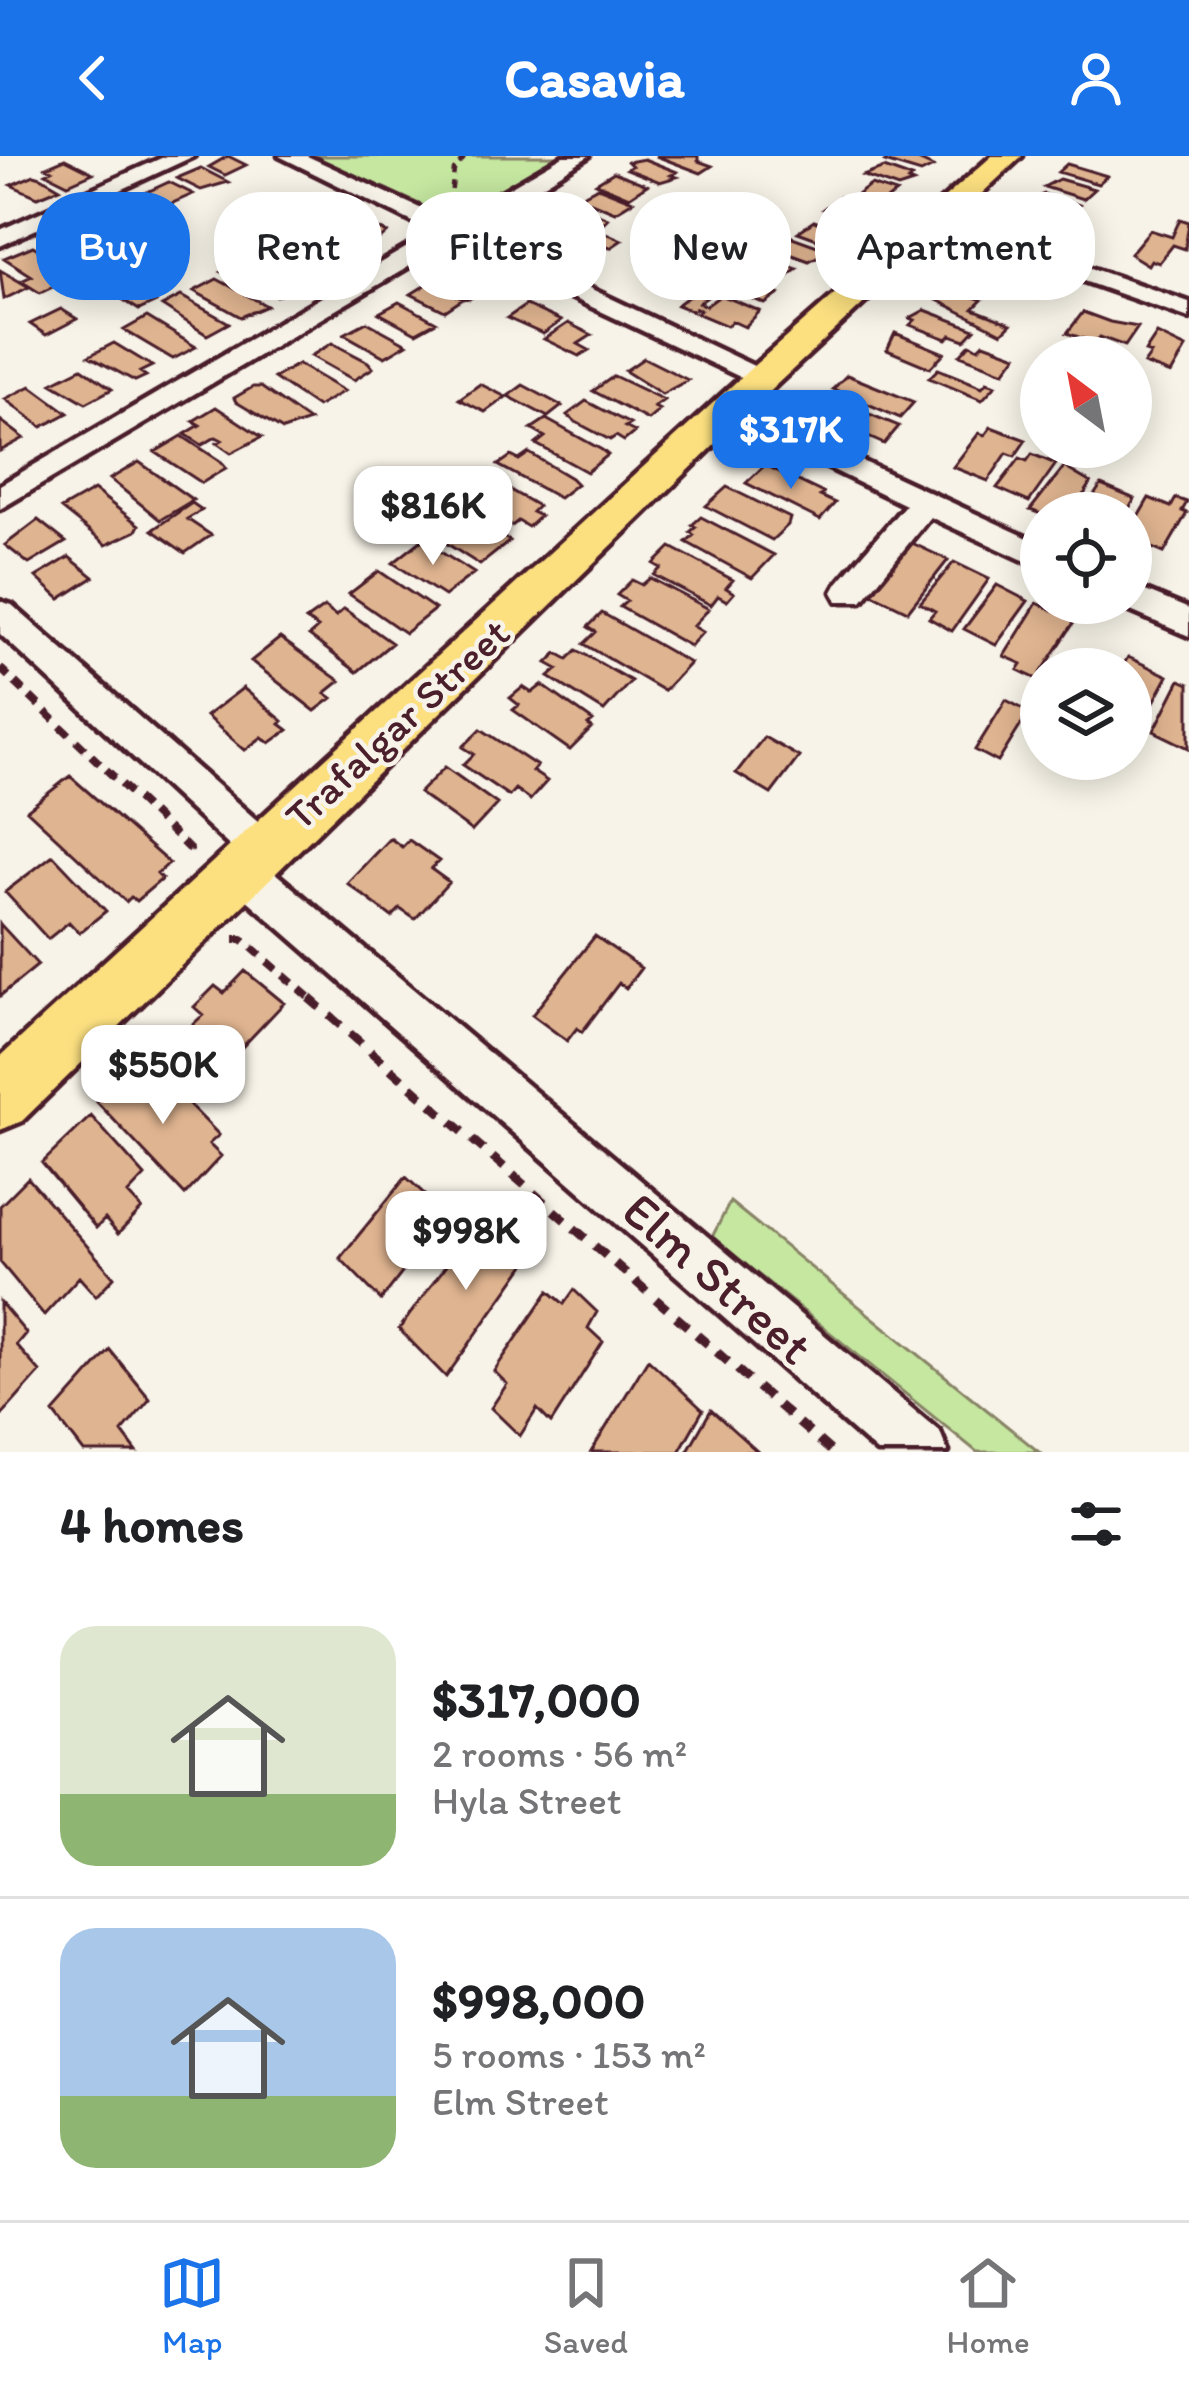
<!DOCTYPE html>
<meta charset="utf-8">
<style>
:root{--surface:#fff;--page:#f2f2f2;--text:#202124;--muted:#757577;--line:#e0e0e0;--accent:#1a73e8}
body{margin:0;font-family:Itim,sans-serif;background:var(--page);color:var(--text);height:100vh;display:flex;flex-direction:column;font-size:45px;white-space:nowrap}
*{box-sizing:border-box;margin:0}
p{font-size:39px;color:var(--muted)}
.icon{flex:none;width:66px;height:66px;fill:none;stroke:currentColor;stroke-width:2;stroke-linecap:round;stroke-linejoin:round}
.map{position:relative;height:1296px;overflow:hidden}
.details{display:flex;flex-direction:column;background:var(--surface);flex:1}
.details>*{flex:none}
.guide{position:absolute;left:36px;top:36px;width:1119px;height:108px;display:flex;gap:24px}
.needle{width:78px;rotate:328deg}
.controls{position:absolute;left:1020px;top:180px;display:grid;gap:24px}
.controls a{display:grid;place-items:center;width:132px;height:132px;border-radius:50%;background:var(--surface);box-shadow:0 6px 30px #0003;font-size:60px}
.price{position:absolute;translate:-50% -102px;padding:0 27px;border-radius:24px;background:#fff;color:#222;font-size:39px;line-height:78px;filter:drop-shadow(0 3px 6px #0008)}
.price::after{content:'';position:absolute;left:50%;top:72px;width:36px;height:27px;margin-left:-18px;background:inherit;clip-path:polygon(0 0,100% 0,50% 100%)}
.price.active{background:var(--accent);color:#fff}
ul{padding:0;list-style:none}
li{display:flex;align-items:center;gap:36px;height:300px;padding:0 60px}
li+li{border-top:3px solid var(--line)}
li span{display:grid;place-items:center;flex:none;width:336px;height:240px;border-radius:36px;color:#555}
li>.icon{margin-inline-start:auto}
span .icon{width:144px;height:144px;fill:#fffc;stroke-width:1}
li b{font-size:51px}
h2{display:flex;justify-content:space-between;align-items:center;height:144px;padding:0 60px;font-size:51px}
.tag{padding:0 42px;border-radius:48px;background:var(--surface);box-shadow:0 6px 30px #0003;font-size:42px;line-height:108px}
.tag.active{background:var(--accent);color:#fff}
header{display:flex;justify-content:space-between;align-items:center;height:156px;padding:0 60px;background:var(--accent);color:#fff;font-size:54px;font-weight:800}
.tabs{display:flex;justify-content:space-around;align-items:center;height:168px;border-top:3px solid var(--line);background:var(--surface);font-size:33px;color:var(--muted)}
.tabs a{display:grid;justify-items:center;gap:6px}
.tabs .active{color:var(--accent)}
.map>svg:first-child{display:block}
.green{fill:#c5e7a0;stroke:#888366;stroke-width:3}
.building{fill:#dfb490;stroke:#4a1f2b;stroke-width:3}
.lines{fill:none;stroke-linecap:round;stroke-linejoin:round}
.minor-casing{stroke:#4a1f2b;stroke-width:9}
.major-casing{stroke:#4a1f2b;stroke-width:9}
.path-far2{stroke:#4a1f2b;stroke-width:4.5;stroke-dasharray:8 6;stroke-linecap:butt}
.path-far1{stroke:#4a1f2b;stroke-width:8;stroke-dasharray:12 9;stroke-linecap:butt}
.path{stroke:#4a1f2b;stroke-width:9;stroke-dasharray:15 12;stroke-linecap:butt}
.minor{fill:#f7f3e8;fill-rule:evenodd}
.major{fill:#fce080;fill-rule:evenodd}
.labels{text-anchor:middle;dominant-baseline:central;stroke-width:9;stroke-linejoin:round;paint-order:stroke}
.street-label{font-size:42px;fill:#4a1f2b;stroke:#f7f3e8}
.near-street-label{font-size:51px;fill:#4a1f2b;stroke:#f7f3e8}
</style>
<header><svg class="icon" aria-label="back" viewBox="0 0 24 24"><path d="M15 5l-7 7 7 7"/></svg>Casavia<svg class="icon" aria-label="person" viewBox="0 0 24 24"><circle cx="12" cy="8" r="4"/><path d="M4 21q1-7 8-7t8 7"/></svg></header>
<div class="map">
<svg width="1189" height="1296" viewBox="0 0 1189 1296">
<rect width="100%" height="100%" fill="#f7f3e8"/>
<filter id="ink" filterUnits="userSpaceOnUse"><feTurbulence type="fractalNoise" baseFrequency=".00833" numOctaves="2"/><feDisplacementMap in="SourceGraphic" scale="24" xChannelSelector="R" yChannelSelector="G"/><feConvolveMatrix kernelMatrix="1 2 1 2 8 2 1 2 1" color-interpolation-filters="sRGB"/></filter>
<g filter="url(#ink)">
<path class="green" d="M313 0H564L457 65Z
M730 1046 1039 1296H977L712 1081Z"/>
<path class="building" d="M228 0 246 9 225 19 209 11Z
M656 0H698V5L712 10 701 17Z
M892 0H909L933 11 921 17 885 6Z
M65 3 93 17 68 28 46 17 52 14 46 11Z
M644 3 677 16 671 19 677 21 660 26 627 13 632 10 628 6Z
M1067 8 1107 20 1098 28 1058 16Z
M201 12 228 26 201 34 177 22Z
M884 12 912 22 908 25 913 27 898 32 863 20Z
M614 16 647 29 629 41 596 27Z
M34 19 41 21 60 32 38 41 11 29Z
M1059 23 1094 33 1083 43 1044 31Z
M169 26 193 38 168 49 145 37Z
M871 29 896 37 879 50 854 41Z
M598 31 633 45 615 56 579 41Z
M1044 38 1079 49 1067 60 1033 49 1037 46 1031 44Z
M839 41 878 54 862 67 823 53Z
M138 42 165 56 168 59 144 65 117 51Z
M573 48 608 62 597 73 622 84 610 92 582 80 593 73 555 59 560 56 556 54Z
M103 57 127 70 113 76 119 79 107 85 78 69Z
M1024 58 1060 70 1050 80 1008 66Z
M1180 63 1189 66 1185 93 1173 89 1159 107 1151 104 1148 109 1130 98 1150 74 1172 81Z
M814 65 844 76 839 80 846 82 837 89 828 87 798 76Z
M546 66 578 80 559 91 527 77Z
M366 67 387 77 377 86 371 83 361 88 343 78Z
M1069 69 1087 75 1074 90 1054 83Z
M70 72 97 88 73 99 46 83Z
M317 72 355 91 336 104 295 83Z
M773 74 823 92 819 96 824 97 809 105 768 90 776 83 766 79Z
M707 75 723 82 702 95 686 88Z
M33 90 64 109 48 116 63 126 40 137 21 125 32 120 4 102Z
M296 92 303 97 327 109 308 124 278 108 295 99 288 96Z
M166 100 186 112 159 125 140 112Z
M748 100 761 105 766 101 797 113 780 127 736 109Z
M245 105 297 128 293 131 298 133 277 140 222 116Z
M975 107 1002 117 1018 125 1011 132 994 126 986 133 959 123 964 117 960 115Z
M455 111 491 129 469 143 432 125Z
M0 114 29 131 4 143Z
M744 118 775 130 770 134 779 138 765 148 726 131Z
M117 123 129 137 136 134 156 146 139 154 102 130Z
M217 123 267 150 241 161 194 135Z
M429 127 463 143 445 155 411 138Z
M949 131 982 144 973 153 1011 168 1002 177 935 143Z
M693 137 706 142 699 147 706 150 721 139 760 155 745 171 732 165 727 170 696 157 700 154 696 152 692 155 677 149Z
M181 140 229 167 207 179 162 150Z
M399 146 436 166 416 177 379 157Z
M526 149 561 165 543 178 507 162Z
M61 153 77 163 46 179 30 168Z
M925 154 975 173 965 184 951 179 947 183 910 169 915 164 910 162Z
M1083 156 1110 166 1138 171 1125 190 1100 181 1095 187 1067 177Z
M147 161 196 191 173 203 124 174Z
M367 166 407 188 385 201 344 178Z
M568 167 592 179 578 188 589 194 579 200 544 183Z
M895 177 944 197 930 212 887 194Z
M1157 178 1186 192 1171 218 1144 208 1151 198 1145 196Z
M114 187 152 210 140 216 146 220 135 225 89 200Z
M332 187 368 206 373 212 354 224 311 200Z
M984 187 1017 199 1004 216 960 199 970 188 979 192Z
M644 202 688 224 662 238 625 215Z
M298 208 344 235 317 251 274 222Z
M82 212 112 233 86 247 52 227Z
M938 213 982 231 987 226 996 229 982 244 929 222Z
M847 219 914 246 900 262 833 233Z
M614 220 664 244 654 251 660 254 648 264 593 235Z
M480 228 506 241 485 256 459 243Z
M523 229 562 250 548 261 508 240Z
M31 230 68 257 42 271 5 243Z
M253 231H261L309 265 283 274 236 246 234 242Z
M586 245 630 268 625 271 635 276 624 285 616 280 610 284 574 265 567 259Z
M840 246 899 270 884 288 819 259 823 254 830 257Z
M216 251 262 281 231 297 217 287 222 284 216 281 202 289 185 278 200 269 193 265Z
M546 263 602 294 608 299 587 316 536 288 545 281 531 273Z
M0 264 24 282 0 295Z
M991 271 1026 284 1015 300 1007 297 988 325 953 311 979 277 985 279Z
M182 280 220 305 226 312 202 327 155 296Z
M529 297 571 322 577 328 559 342 498 309 511 300 519 304Z
M1032 298 1056 308 1029 346 997 332 1020 302 1027 305Z
M139 306 193 344 160 364 110 323Z
M765 309 823 337 820 340 835 347 820 364 746 327Z
M1064 311 1091 327 1073 357 1041 358 1030 354Z
M489 322 538 350 532 356 540 360 528 371 518 365 512 370 464 341Z
M1101 329 1135 343 1126 357H1082Z
M727 331 790 362 788 369 772 384 706 350Z
M94 334 139 369 136 375 106 389 61 353Z
M1149 342 1171 351 1176 342 1187 346 1182 355 1187 357 1164 397 1131 383V373Z
M192 347 202 354 187 363 211 379 185 397 152 374Z
M452 350 510 385 480 409 432 378 442 370 433 364Z
M701 361 774 399 752 422 686 386 694 379 690 376 696 371 692 369Z
M38 364 66 386 29 408 5 389Z
M422 384 474 417 444 440 393 407Z
M912 387 948 404 908 455 871 437Z
M671 391 733 424 726 432 734 437 727 445 718 440 711 449 654 419 661 412 654 408Z
M69 401 94 421 60 443 36 421Z
M954 406 989 423 952 475 929 462 935 455 920 447Z
M379 415 435 453 405 477 349 438Z
M650 422 709 453 693 470 703 476 690 490 620 451 627 445 617 439 632 424 642 429Z
M997 429 1028 445 996 489 964 473Z
M1037 447 1075 465 1037 523 1018 514 1022 508 1004 500Z
M324 451 336 460 344 453 392 487 357 516 309 480 318 472 306 464Z
M602 457 690 507 664 535 584 488 596 476 588 471Z
M280 482 340 525 325 537 332 542 315 555 251 505Z
M577 494 631 525 604 555 549 521 558 513 547 507 557 497 568 503Z
M1128 501 1168 520 1147 559 1134 552 1131 558V513H1121Z
M1180 524 1189 528V592L1154 575Z
M542 529 593 565 588 569 592 572 570 594 513 554 519 549 510 542 523 531 532 537Z
M243 532 283 565 280 568 288 574 270 587 262 581 245 594 206 560Z
M1006 544 1029 556 998 606 975 594Z
M481 573 537 610 532 615 547 625 530 644 515 633 509 640 463 609 474 598 463 591Z
M764 581 799 601 771 638 736 617Z
M445 611 497 648 472 675 419 637Z
M70 620 169 707 157 718 162 723 136 745 131 741 126 746 27 654Z
M390 682 402 691 409 684 439 705 431 713 449 726 415 763 400 753 392 761 347 727Z
M53 699 106 755 79 777 69 766 48 783 5 736Z
M0 768 38 809 0 840Z
M595 780 641 812 626 832 619 827 582 876 577 872 567 885 532 859Z
M245 815 284 847 228 906 189 872 203 859 194 851 215 830 224 837Z
M150 908 219 979 209 988 221 1000 185 1039 97 946 121 923 130 928Z
M91 960 145 1020 128 1038 142 1053 118 1078 105 1063 96 1072 42 1007Z
M406 1021 447 1059 381 1144 340 1102Z
M28 1022 114 1121 96 1140 79 1121 44 1159 0 1106V1050Z
M487 1054 534 1096 446 1221 399 1173Z
M574 1134 597 1156 588 1172 603 1186 551 1267 537 1253 520 1280 491 1252 507 1228 494 1215 549 1135 564 1148Z
M0 1146 26 1177 16 1189 40 1216 0 1261Z
M110 1194 150 1243 122 1276 137 1296H84L54 1257Z
M648 1203 703 1254 679 1296H591Z
M711 1254 758 1296H687Z"/>
<g class="lines">
<defs>
<path id="minor" d="M166 0H194L0 90V74Z
M279 0H307L450 66 563 0H589L469 75 777 221 773 227H753L452 85 0 353V329L433 76Z
M935 58 1189 146V162L927 70 924 65Z
M730 244 1041 388V412L930 361 862 445H838L833 436 838 427 905 349 720 259 716 253Z
M1131 429 1189 453V480L1119 450 1131 447Z
M0 445 12 449 277 682 283 695 277 708 268 711 940 1276 948 1296H877L228 727 222 714 228 701 237 697 0 478Z"/>
<path id="major" d="M992 0H1022L776 229 22 965 0 974V901L750 213Z"/>
</defs>
<use href="#minor" class="minor-casing"/>
<use href="#major" class="major-casing"/>
<path class="path-far2" d="M450 48 454 14 466 0"/>
<path class="path-far1" d="M0 512 180 684 190 694 188 699
M234 783H242L313 845"/>
<path class="path" d="M309 842 832 1296"/>
<use href="#minor" class="minor"/>
<use href="#major" class="major"/>
</g>
</g>
<g class="labels">
<g class="street-label">
<text transform="translate(397 568) rotate(-43)">Trafalgar Street</text>
</g>
<g class="near-street-label">
<text transform="translate(718 1122) rotate(41)">Elm Street</text>
</g>
</g>
</svg>
<div class="controls">
<a><svg class="needle" viewBox="-14 -14 28 28"><path d="M0-13l5 13h-10z" fill="#e53935"/><path d="M0 13l5-13h-10z" fill="#757577"/></svg></a>
<a><svg class="icon" aria-label="locate" viewBox="0 0 24 24"><circle cx="12" cy="12" r="6"/><path d="M12 2v4M12 18v4M2 12h4M18 12h4"/></svg></a>
<a><svg class="icon" aria-label="layers" viewBox="0 0 24 24"><path d="M12 4l9 5-9 5-9-5zM3 14l9 5 9-5"/></svg></a>
</div>
<b class="price active" style="left:791px;top:336px">$317K</b>
<b class="price" style="left:433px;top:412px">$816K</b>
<b class="price" style="left:163px;top:971px">$550K</b>
<b class="price" style="left:466px;top:1137px">$998K</b>
<div class="guide">
<a class="tag active">Buy</a>
<a class="tag">Rent</a>
<a class="tag">Filters</a>
<a class="tag">New</a>
<a class="tag">Apartment</a>
</div>
</div>
<section class="details">
<h2>4 homes<svg class="icon" aria-label="filters" viewBox="0 0 24 24"><path d="M4 7h16M4 17h16"/><circle cx="9" cy="7" r="2"/><circle cx="15" cy="17" r="2"/></svg></h2>
<ul>
<li><span style="background:linear-gradient(#dfe7d0 70%,#8fb573 0)"><svg class="icon" aria-label="home" viewBox="0 0 24 24"><path d="M3 11l9-7 9 7M6 9v11h12V9"/></svg></span><div><b>$317,000</b><p>2 rooms · 56 m²</p><p>Hyla Street</p></div></li>
<li><span style="background:linear-gradient(#a9c7e8 70%,#8fb573 0)"><svg class="icon" aria-label="home" viewBox="0 0 24 24"><path d="M3 11l9-7 9 7M6 9v11h12V9"/></svg></span><div><b>$998,000</b><p>5 rooms · 153 m²</p><p>Elm Street</p></div></li>
</ul>
</section>
<nav class="tabs">
<a class="active"><svg class="icon" aria-label="map" viewBox="0 0 24 24"><path d="M3 6l6-2 6 2 6-2v14l-6 2-6-2-6 2zM9 4v14M15 6v14"/></svg>Map</a>
<a><svg class="icon" aria-label="saved" viewBox="0 0 24 24"><path d="M7 4h10v16l-5-4-5 4z"/></svg>Saved</a>
<a><svg class="icon" aria-label="home" viewBox="0 0 24 24"><path d="M3 11l9-7 9 7M6 9v11h12V9"/></svg>Home</a>
</nav>
